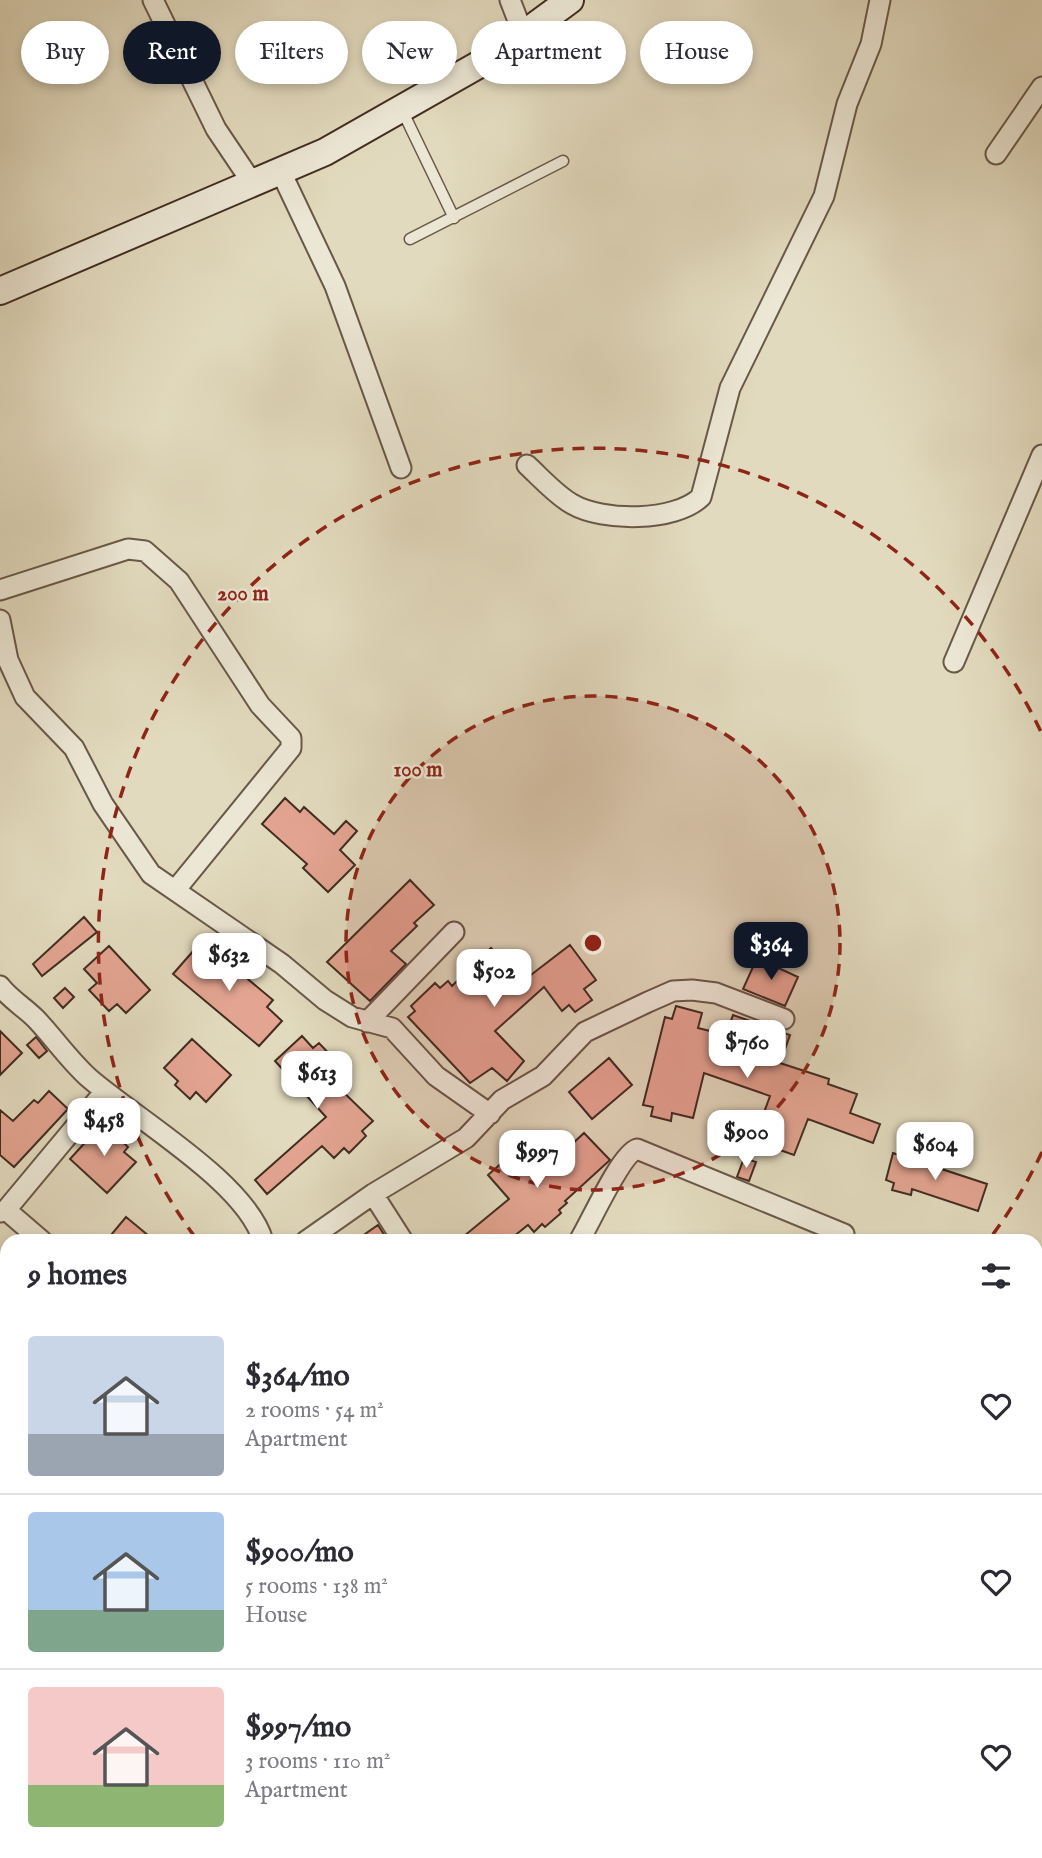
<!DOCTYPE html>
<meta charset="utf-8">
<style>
:root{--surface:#fff;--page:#f2f2f3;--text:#2b2b33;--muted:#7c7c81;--line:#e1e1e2;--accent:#111827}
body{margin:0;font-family:"IM FELL English",serif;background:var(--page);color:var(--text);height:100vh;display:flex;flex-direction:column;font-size:26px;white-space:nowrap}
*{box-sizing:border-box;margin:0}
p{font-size:23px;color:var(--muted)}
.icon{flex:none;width:38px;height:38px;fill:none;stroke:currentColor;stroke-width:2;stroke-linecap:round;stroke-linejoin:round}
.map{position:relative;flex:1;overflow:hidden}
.details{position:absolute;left:0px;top:1234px;width:1043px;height:625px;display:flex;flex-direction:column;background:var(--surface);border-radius:21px 21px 0 0;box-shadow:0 4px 10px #0003}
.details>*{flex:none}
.banner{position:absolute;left:21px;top:21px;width:1001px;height:63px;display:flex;gap:14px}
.price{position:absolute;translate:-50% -60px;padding:0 16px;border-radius:14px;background:#fff;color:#222;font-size:23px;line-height:46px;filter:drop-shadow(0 2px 4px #0008)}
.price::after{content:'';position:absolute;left:50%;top:42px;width:21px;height:16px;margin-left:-10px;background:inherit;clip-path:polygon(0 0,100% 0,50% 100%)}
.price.current{background:var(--accent);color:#fff}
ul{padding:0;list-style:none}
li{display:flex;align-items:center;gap:21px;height:175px;padding:0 28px}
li+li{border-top:2px solid var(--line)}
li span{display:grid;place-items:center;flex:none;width:196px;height:140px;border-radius:7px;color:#555}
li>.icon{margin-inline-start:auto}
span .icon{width:84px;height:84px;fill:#fffc;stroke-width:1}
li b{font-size:30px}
h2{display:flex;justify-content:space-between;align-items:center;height:84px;padding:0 28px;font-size:30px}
.tag{padding:0 24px;border-radius:32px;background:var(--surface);box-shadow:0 4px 10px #0003;font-size:24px;line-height:63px}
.tag.current{background:var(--accent);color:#fff}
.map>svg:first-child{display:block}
.building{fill:#e3a491;stroke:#412d21;stroke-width:2}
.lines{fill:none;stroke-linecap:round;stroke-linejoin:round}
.lane-casing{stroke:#695848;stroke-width:13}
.street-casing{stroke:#695848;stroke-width:23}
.secondary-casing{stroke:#412d21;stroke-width:30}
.lane{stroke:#ece7d5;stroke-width:10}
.street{stroke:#ece7d5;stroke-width:19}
.secondary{stroke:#ece7d5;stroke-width:26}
.ring{fill:none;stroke:#8f2418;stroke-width:3.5;stroke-dasharray:12 9}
.centre{fill:#8f2418;stroke:#ece7d5;stroke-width:3.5}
.ring-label{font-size:21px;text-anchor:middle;font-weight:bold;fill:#8f2418;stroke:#ece7d5;stroke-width:5;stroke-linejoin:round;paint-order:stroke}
</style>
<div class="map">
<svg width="1042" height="1858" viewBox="0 0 1042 1858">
<rect width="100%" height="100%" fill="#e2dabe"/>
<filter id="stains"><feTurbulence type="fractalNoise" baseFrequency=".00286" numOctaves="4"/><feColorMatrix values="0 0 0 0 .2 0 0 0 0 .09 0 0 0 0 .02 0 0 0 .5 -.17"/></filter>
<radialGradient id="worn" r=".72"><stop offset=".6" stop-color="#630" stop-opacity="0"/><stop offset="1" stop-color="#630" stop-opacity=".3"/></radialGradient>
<path class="building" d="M285 798 300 812 304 807 334 834 346 821 357 831 340 850 355 865 328 892 303 868 307 864 262 824Z
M410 880 434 905 414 923 417 926 391 951 406 964 370 1001 327 962Z
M84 917 97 932 42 976 33 964Z
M202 941 273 1000 267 1007 282 1021 259 1046 173 974Z
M570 945 596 980 584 989 592 1000 575 1012 569 1005 562 1011 544 987 495 1031 524 1061 507 1081 492 1068 470 1083 408 1017 415 1011 411 1006 435 983 440 988 448 981 452 986 491 948 523 981Z
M109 946 150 990 126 1013 117 1004 109 1011 89 990 97 983 84 969Z
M757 958 798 977 785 1006 743 989Z
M65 988 74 997 63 1008 54 998Z
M676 1006 702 1013 698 1028 726 1035 733 1015 790 1035 780 1063 829 1079 828 1084 857 1094 850 1113 880 1124 873 1143 808 1119 794 1155 777 1149 775 1154 752 1145 770 1096 704 1073 693 1118 672 1113 671 1121 651 1116 653 1107 643 1105 665 1017 672 1019Z
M0 1031 22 1053 0 1075Z
M302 1036 313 1048 319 1043 337 1062 331 1067 339 1076 333 1082 373 1121 362 1131 366 1136 349 1153 344 1148 334 1158 322 1146 267 1194 255 1180 326 1117 275 1061Z
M36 1037 47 1051 39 1058 27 1045Z
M192 1039 231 1075 206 1102 196 1092 190 1099 175 1085 178 1081 164 1068Z
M609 1058 632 1085 592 1119 569 1092Z
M49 1091 68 1109 14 1167 0 1155V1110L13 1121 34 1100 38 1103Z
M103 1123 128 1147 124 1152 136 1162 107 1193 70 1159Z
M584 1133 610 1160 565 1201 567 1203 559 1210 561 1213 545 1227 542 1224 534 1232 528 1225 508 1241H458L509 1199 488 1175 521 1146 543 1171Z
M893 1153 987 1184 978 1211 912 1189 911 1195 892 1190 894 1183 886 1180Z
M744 1158 756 1162 749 1181 737 1177Z
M126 1217 155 1241H106Z
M378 1225 388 1241H355Z"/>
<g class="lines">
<defs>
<path id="lane" d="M402 110 454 218
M410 239 563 161"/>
<path id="street" d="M153 0 216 129 253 184
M510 0 524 36
M996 154 1042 87
M280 170 335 286 401 468
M527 465C541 478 556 495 572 504 603 522 675 522 701 497L730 388 824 196 847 104 871 44 880 0
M0 590 128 549 145 551 179 581 260 705 291 738V748L177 888
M0 620 8 660 25 697 74 748 103 804 151 874 282 964 325 1000 352 1017 392 1028 436 1076 490 1114
M954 662 1042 455
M0 986C10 999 24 1007 36 1019 54 1038 70 1061 89 1078 136 1119 247 1183 263 1241
M367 1022 454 932
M6 1210 42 1241
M0 1212 6 1210 105 1091
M306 1241 373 1194
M403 1241 373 1194 466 1138 502 1100 543 1076 585 1032 648 1002 673 991 692 990 716 993 784 1019
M579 1241C591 1222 620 1155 637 1149L844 1234
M0 1471 7 1477
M1036 1489 1038 1490
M0 1678 7 1682
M0 1797 7 1808
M39 1852 52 1858
M338 1852 343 1858
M526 1852 533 1858
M7 1858 18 1852
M145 1858 150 1852
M639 1858 642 1852"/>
<path id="secondary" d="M0 291 325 152 494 56 570 0"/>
</defs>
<use href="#lane" class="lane-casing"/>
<use href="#street" class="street-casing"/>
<use href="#secondary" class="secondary-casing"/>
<use href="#lane" class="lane"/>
<use href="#street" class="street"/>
<use href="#secondary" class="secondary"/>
</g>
<circle cx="593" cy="943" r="247" fill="#8f2418" fill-opacity=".12"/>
<g class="ring">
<circle cx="593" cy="943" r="247"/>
<path d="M1042 1152A495 495 0 0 1 991 1237M195 1237A495 495 0 1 1 1042 734"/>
</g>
<circle cx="593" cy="943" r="10" class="centre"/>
<g class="ring-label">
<text x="243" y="600">200 m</text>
<text x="418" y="776">100 m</text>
</g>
<rect width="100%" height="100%" filter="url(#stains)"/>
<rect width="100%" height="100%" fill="url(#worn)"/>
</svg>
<b class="price current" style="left:771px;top:982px">$364</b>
<b class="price" style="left:229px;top:993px">$632</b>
<b class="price" style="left:494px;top:1009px">$502</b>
<b class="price" style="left:747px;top:1080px">$760</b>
<b class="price" style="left:317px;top:1111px">$613</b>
<b class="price" style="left:104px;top:1158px">$458</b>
<b class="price" style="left:746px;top:1170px">$900</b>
<b class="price" style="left:935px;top:1182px">$604</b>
<b class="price" style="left:537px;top:1190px">$997</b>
<div class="banner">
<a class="tag">Buy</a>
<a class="tag current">Rent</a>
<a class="tag">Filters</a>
<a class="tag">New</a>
<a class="tag">Apartment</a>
<a class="tag">House</a>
</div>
<section class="details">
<h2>9 homes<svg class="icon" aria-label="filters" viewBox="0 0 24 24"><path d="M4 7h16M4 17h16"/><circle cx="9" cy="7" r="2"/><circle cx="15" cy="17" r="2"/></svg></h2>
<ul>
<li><span style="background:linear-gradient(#c9d6e8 70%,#9aa5b1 0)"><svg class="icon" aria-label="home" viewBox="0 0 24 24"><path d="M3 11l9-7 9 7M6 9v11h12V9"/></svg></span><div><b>$364/mo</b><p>2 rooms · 54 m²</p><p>Apartment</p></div><svg class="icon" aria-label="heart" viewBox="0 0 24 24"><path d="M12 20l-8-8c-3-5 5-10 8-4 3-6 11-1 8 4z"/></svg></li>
<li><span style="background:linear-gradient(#a9c7e8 70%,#7fa58c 0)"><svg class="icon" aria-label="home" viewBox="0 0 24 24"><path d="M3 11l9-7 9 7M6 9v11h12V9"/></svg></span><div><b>$900/mo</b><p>5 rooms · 138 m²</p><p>House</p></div><svg class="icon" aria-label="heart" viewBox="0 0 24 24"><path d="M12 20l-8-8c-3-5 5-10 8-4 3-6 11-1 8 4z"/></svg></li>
<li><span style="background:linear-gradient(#f6c9c9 70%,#8fb573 0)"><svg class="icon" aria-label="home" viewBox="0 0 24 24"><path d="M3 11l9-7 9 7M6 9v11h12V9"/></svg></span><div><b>$997/mo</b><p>3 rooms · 110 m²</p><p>Apartment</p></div><svg class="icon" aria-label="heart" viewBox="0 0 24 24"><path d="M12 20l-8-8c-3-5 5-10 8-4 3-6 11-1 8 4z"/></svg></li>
</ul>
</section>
</div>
